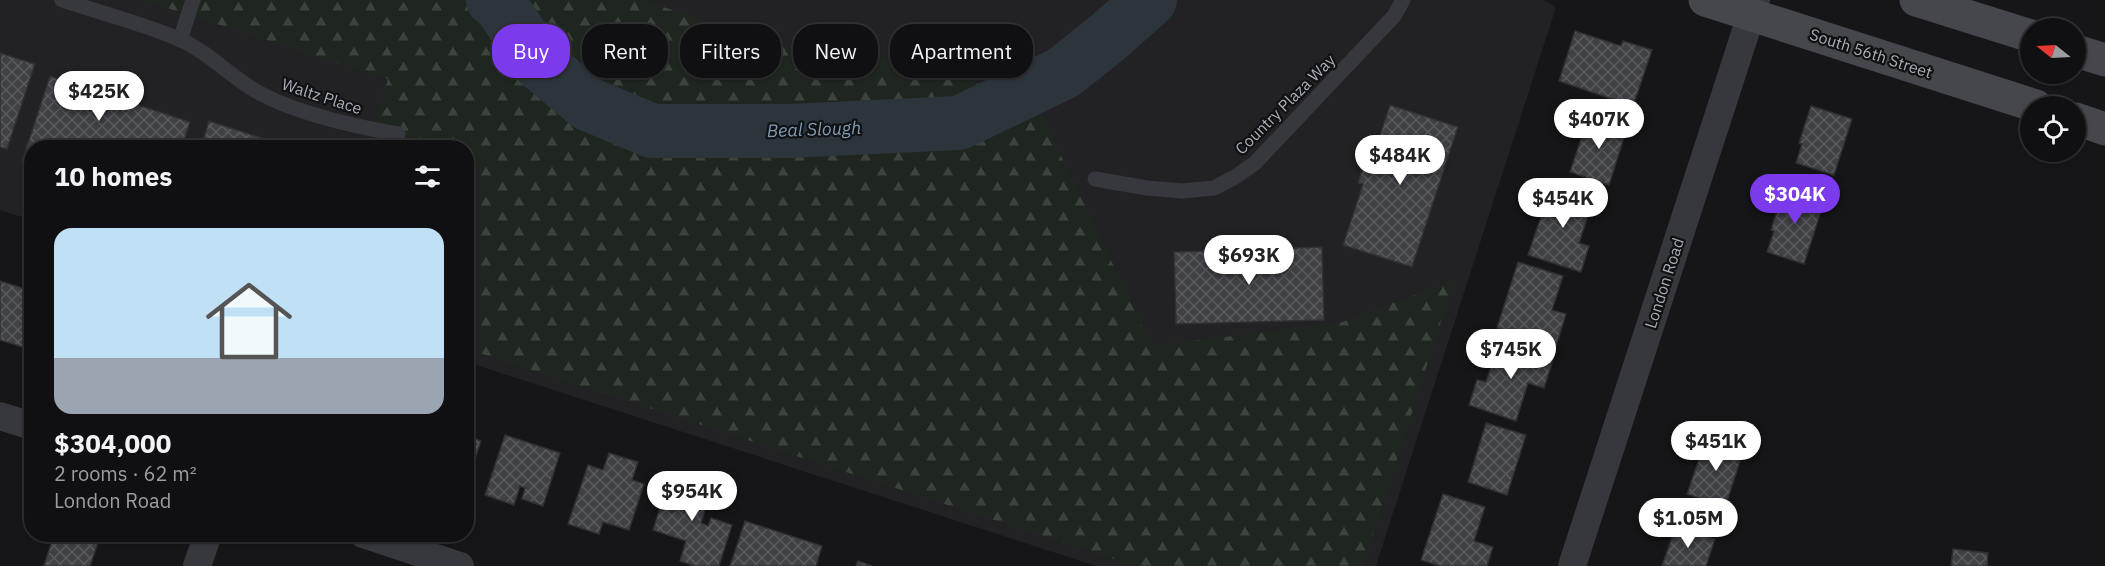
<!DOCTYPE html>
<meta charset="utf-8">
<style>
:root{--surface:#101012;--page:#19191b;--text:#f1f3f6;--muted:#9c9d9f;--line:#303032;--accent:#7c3aed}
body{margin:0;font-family:"IBM Plex Sans",sans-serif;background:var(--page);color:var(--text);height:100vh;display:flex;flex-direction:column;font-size:22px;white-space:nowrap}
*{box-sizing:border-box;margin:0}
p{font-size:20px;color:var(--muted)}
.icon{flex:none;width:33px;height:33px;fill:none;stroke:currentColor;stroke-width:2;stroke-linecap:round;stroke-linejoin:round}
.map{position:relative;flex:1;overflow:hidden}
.sheet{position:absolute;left:24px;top:140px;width:450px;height:402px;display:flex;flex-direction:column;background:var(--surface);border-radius:24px;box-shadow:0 2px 4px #0004,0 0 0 2px var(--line)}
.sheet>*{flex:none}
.hud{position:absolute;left:492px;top:24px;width:570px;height:54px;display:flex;gap:12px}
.needle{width:39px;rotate:288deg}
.tools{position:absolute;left:2020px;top:18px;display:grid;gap:12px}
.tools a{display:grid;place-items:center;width:66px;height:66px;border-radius:50%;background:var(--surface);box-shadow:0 2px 4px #0004,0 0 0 2px var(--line);font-size:30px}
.price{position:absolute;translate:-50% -51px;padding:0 14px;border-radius:21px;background:#fff;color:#222;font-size:20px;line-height:39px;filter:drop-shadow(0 2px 3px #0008)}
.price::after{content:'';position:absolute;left:50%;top:36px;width:18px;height:14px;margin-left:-9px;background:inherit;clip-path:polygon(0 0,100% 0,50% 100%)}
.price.current{background:var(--accent);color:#fff}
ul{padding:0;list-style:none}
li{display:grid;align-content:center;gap:12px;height:318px;padding:0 30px}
li span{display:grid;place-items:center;height:186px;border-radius:18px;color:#555}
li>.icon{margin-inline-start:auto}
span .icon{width:108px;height:108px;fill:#fffc;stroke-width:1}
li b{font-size:26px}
h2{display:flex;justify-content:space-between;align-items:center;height:72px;padding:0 30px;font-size:26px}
.tag{padding:0 21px;border-radius:24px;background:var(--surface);box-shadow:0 2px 4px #0004,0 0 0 2px var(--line);font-size:21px;line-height:54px}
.tag.current{background:var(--accent);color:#fff}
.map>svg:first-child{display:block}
.built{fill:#222225}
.forest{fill:url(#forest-firs)}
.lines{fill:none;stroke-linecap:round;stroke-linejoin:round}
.river{stroke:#2c353c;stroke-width:54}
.building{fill:url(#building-cross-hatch);stroke:#303034;stroke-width:1.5}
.service{stroke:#37383d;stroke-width:15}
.minor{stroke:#37383d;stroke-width:28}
.secondary{stroke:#45474d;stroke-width:33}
.labels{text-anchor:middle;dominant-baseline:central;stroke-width:4.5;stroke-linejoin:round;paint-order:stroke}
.street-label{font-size:16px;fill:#a8adb8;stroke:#111113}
.water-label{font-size:18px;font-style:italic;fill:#7f9bb3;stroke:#111113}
</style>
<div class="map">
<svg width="2105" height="566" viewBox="0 0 2105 566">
<defs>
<pattern id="forest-firs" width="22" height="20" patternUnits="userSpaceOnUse" patternTransform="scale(1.5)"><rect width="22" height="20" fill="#1e261f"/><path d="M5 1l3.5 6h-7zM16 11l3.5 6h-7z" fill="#3c433d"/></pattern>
<pattern id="building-cross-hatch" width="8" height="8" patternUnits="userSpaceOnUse" patternTransform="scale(1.5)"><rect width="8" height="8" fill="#404145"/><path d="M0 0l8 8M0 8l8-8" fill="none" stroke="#595a5e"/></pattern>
</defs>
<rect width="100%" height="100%" fill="#161618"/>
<path class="built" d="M0 0H1543L1556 7 1376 566H1096L467 362 466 147H32L31 220 0 210Z"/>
<path class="forest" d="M142 0H642L850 69 893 56 1035 102 1152 346 1340 323 1454 280 1363 566H1136L467 349 466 147H367L388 79Z"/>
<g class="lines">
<path class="river" d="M493 0 501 6 540 64 588 104 652 131H789L959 123 1063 73 1107 38 1150 0"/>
</g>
<path class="building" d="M1575 31 1621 46 1623 41 1652 50 1633 106 1559 81Z
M0 53 35 64 7 149 0 147Z
M50 76 190 122 182 147H32V164L22 161Z
M1390 105 1458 127 1412 267 1343 245 1363 184 1358 183 1365 160 1371 162Z
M1811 106 1852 119 1834 175 1796 163 1802 144 1799 143Z
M1589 115 1627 128 1609 185 1570 172Z
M209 121 289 147H201Z
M1552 184 1594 198 1579 243 1589 246 1581 272 1528 255Z
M1785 186 1825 199 1804 264 1767 252 1774 231 1771 230Z
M1260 246V249L1322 247 1324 320 1176 324 1174 252 1237 250V247Z
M1518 262 1563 276 1552 310 1566 314 1556 346 1497 328Z
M0 281 32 291V350L0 340Z
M1500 340 1554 357 1544 388 1528 383 1516 421 1469 405 1477 380 1486 382Z
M1486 423 1526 435 1507 495 1468 482Z
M505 435 560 453 543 506 522 499 525 488 520 486 514 505 485 495Z
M466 436 481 441 466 486Z
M1707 436 1744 449 1725 507 1687 494Z
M609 453 638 462 632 480 644 484 629 530 603 522 599 534 568 524 588 465 603 470Z
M671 472 713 486 701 523 708 526 711 518 732 525 719 566H695L680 561 686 541 653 530Z
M1443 494 1485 507 1474 541 1493 547 1487 566H1440L1421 560Z
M745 521 822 546 816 566H730Z
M1676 526 1715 539 1706 566H1662Z
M54 534H101L90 566H44Z
M1953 549 1988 553 1987 566H1951Z
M858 561 872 566H856Z"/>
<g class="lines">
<path class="service" d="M62 0C101 13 141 23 179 39 206 51 226 72 251 88 289 112 353 126 398 134
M180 40 193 0
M1095 179 1147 188 1182 191 1214 188 1235 177 1255 163 1394 16 1403 0"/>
<path class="minor" d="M0 416 32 426
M363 534 460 566
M197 566 208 534
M1572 566 1756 0"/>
<path class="secondary" d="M1705 0 2036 106
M1916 0 2031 36
M2076 51 2105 60
M2076 119 2105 129"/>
</g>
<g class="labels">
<g class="street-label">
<text transform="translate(1871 53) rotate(18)">South 56th Street</text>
<text transform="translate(322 96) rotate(18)">Waltz Place</text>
<text transform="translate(1285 104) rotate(-45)">Country Plaza Way</text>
<text transform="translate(1664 283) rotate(-72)">London Road</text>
</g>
<g class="water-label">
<text transform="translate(814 129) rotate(-2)">Beal Slough</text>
</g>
</g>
</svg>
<div class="tools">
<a><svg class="needle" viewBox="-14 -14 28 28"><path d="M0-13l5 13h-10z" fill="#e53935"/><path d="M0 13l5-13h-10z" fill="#9c9d9f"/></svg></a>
<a><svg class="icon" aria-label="locate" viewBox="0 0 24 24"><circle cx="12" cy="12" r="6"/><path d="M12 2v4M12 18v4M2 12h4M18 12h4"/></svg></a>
</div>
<b class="price" style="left:99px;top:122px">$425K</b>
<b class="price" style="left:1599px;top:150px">$407K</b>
<b class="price" style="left:1400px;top:186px">$484K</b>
<b class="price current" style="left:1795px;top:225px">$304K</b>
<b class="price" style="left:1563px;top:229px">$454K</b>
<b class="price" style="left:1249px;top:286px">$693K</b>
<b class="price" style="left:1511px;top:380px">$745K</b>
<b class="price" style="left:1716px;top:472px">$451K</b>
<b class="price" style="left:692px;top:522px">$954K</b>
<b class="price" style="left:1688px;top:549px">$1.05M</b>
<div class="hud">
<a class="tag current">Buy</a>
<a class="tag">Rent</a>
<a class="tag">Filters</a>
<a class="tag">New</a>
<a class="tag">Apartment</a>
</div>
<section class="sheet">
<h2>10 homes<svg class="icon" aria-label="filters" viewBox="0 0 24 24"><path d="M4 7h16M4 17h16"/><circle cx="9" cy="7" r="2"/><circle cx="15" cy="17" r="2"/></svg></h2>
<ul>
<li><span style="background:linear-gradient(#bfe0f5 70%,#9aa5b1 0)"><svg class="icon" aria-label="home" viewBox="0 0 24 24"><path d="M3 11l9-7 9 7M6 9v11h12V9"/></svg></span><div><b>$304,000</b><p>2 rooms · 62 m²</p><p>London Road</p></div></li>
</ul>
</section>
</div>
